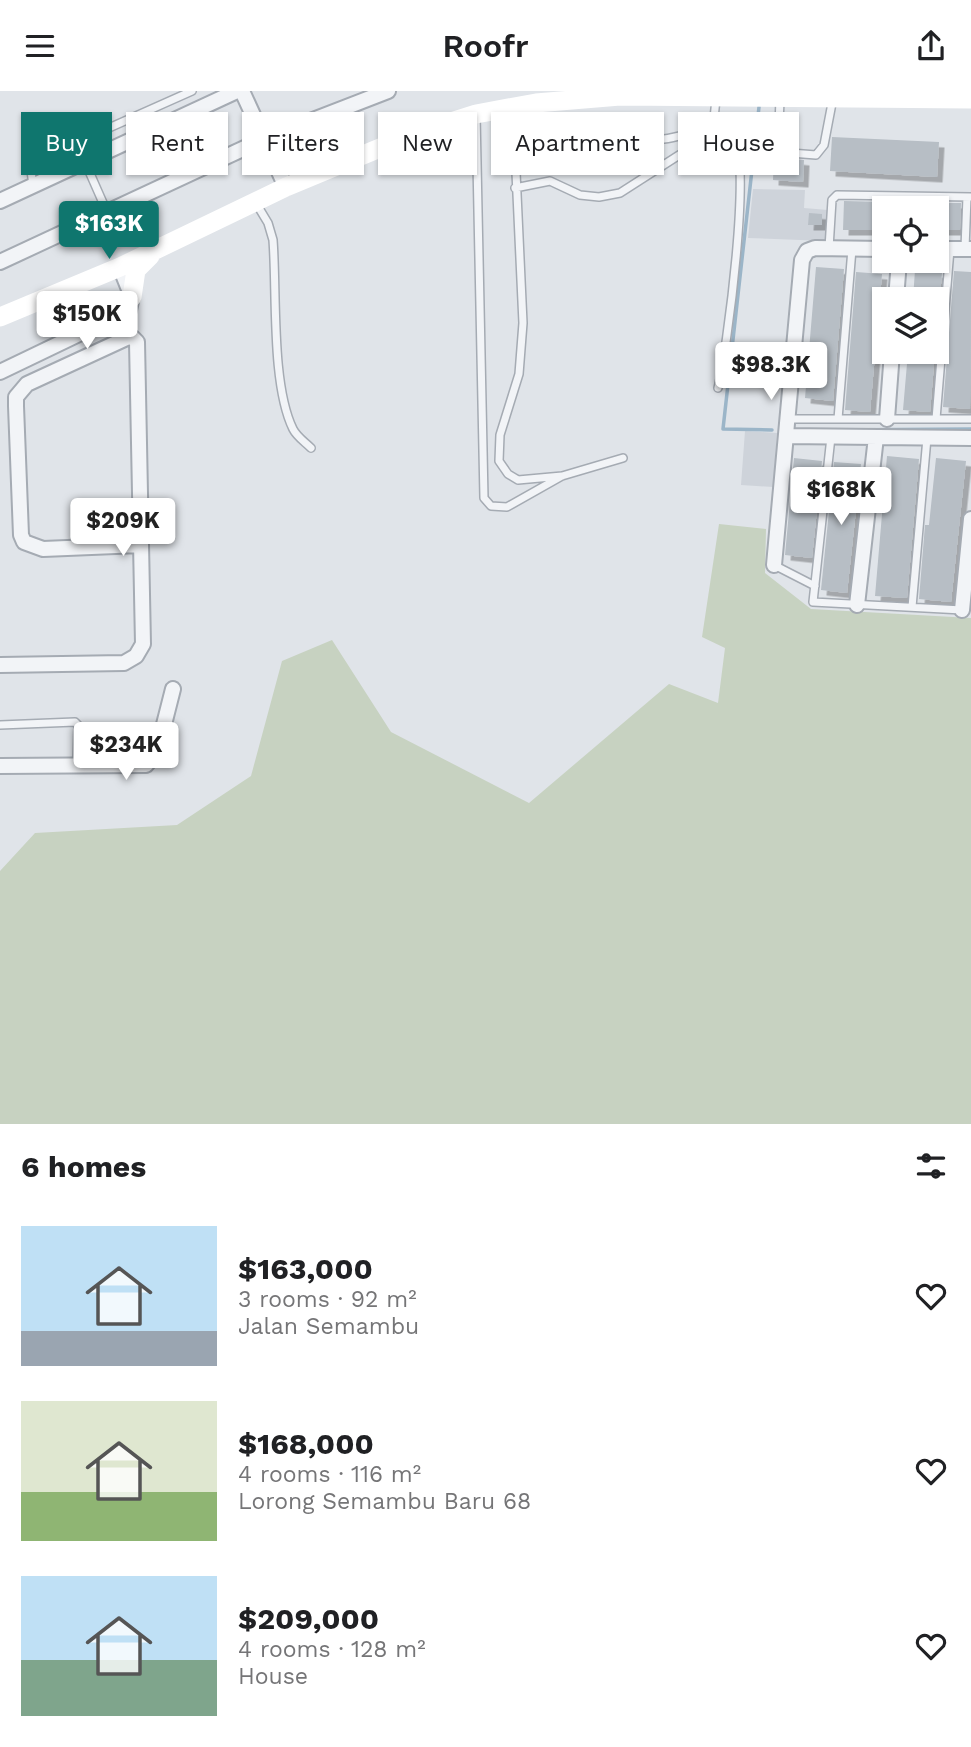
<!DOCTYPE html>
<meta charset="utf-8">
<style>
:root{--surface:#fff;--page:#f2f2f2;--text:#202124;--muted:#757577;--accent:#0f766e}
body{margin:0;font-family:"Work Sans",sans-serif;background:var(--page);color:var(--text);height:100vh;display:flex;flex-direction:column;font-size:26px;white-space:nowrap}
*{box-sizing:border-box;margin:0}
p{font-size:23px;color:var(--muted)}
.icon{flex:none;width:38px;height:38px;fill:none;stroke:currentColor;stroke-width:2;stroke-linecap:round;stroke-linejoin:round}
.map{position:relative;height:1033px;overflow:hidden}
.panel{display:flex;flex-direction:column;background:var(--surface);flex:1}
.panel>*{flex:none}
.top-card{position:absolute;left:21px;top:21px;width:929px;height:63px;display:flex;gap:14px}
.buttons{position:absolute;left:872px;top:105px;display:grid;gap:14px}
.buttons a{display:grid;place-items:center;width:77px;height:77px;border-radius:0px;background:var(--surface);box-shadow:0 2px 5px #0004;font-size:35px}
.price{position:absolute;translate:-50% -60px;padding:0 16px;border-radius:7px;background:#fff;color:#222;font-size:23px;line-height:46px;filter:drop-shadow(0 2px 4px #0008)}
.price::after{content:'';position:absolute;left:50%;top:42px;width:21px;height:16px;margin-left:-10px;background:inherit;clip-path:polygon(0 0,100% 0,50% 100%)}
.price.current{background:var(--accent);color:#fff}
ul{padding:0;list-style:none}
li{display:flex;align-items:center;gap:21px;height:175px;padding:0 21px}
li span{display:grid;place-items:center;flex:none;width:196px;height:140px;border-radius:0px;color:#555}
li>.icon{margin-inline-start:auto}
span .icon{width:84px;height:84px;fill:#fffc;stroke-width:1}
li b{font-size:30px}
h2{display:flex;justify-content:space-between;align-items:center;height:84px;padding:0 21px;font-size:30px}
.tag{padding:0 24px;border-radius:0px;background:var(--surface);box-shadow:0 2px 5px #0004;font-size:24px;line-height:63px}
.tag.current{background:var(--accent);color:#fff}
header{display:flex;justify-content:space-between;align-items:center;height:91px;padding:0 21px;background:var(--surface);font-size:32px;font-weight:600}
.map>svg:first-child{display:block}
.built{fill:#ced3da}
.green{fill:#c7d2c1}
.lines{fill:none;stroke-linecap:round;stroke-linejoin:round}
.stream{stroke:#9bb5c8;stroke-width:3.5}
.building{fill:#b7bec5;filter:url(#shadow)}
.lane-casing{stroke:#a5abb3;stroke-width:10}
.street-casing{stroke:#a5abb3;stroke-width:18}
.lane{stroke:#f2f4f7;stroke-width:7}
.street{stroke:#f2f4f7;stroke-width:14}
.secondary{stroke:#fff;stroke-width:19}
</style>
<header><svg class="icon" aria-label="menu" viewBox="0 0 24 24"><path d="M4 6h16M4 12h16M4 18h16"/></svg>Roofr<svg class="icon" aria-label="share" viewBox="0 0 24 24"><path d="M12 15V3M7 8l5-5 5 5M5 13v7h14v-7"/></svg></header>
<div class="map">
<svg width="971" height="1033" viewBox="0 0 971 1033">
<defs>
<filter id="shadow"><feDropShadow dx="5.5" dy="5.5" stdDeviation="0" flood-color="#0004"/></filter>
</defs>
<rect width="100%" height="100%" fill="#e0e4e9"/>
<path class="built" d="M753 98 805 99 804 117 828 119 826 150 748 147Z
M745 340 777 342 773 396 741 394Z"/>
<path class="green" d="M719 433 766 438 765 482 811 518 971 527V1033H0V780L35 742 177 734 251 685 282 570 332 549 391 641 529 712 669 593 718 612 725 557 702 546Z"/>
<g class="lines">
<path class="stream" d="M759 16 723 338 772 339
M830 339 971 338"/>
</g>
<path class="building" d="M832 46 939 51 937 86 830 80Z
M774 66 804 69 803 91 773 89Z
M844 110 884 111V139H843Z
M936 112H961L960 139H936Z
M809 122 822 123V134H808Z
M816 176 844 178 833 310 805 307Z
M915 179 942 182 936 250V208H913Z
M954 180 971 181 970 318 943 316Z
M856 181 882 183 870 321 845 319Z
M908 261H935L930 321 903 319Z
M887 365 919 368 907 507 875 505Z
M794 367 822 370 812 467 785 464Z
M936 367 966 370 951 511 919 508 925 434H929Z
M834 371 861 373 847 502 821 499Z"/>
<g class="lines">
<defs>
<path id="lane" d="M780 8 778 61 816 64 824 54 833 7
M476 24 484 407 491 415 507 416 562 385 623 367
M85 71 107 121
M33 94 30 73 37 69 192 0
M515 97 550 90 580 104 599 106 620 102 701 50 713 37 716 8
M256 112 268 132 273 149C277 201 271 293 293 338 297 346 305 351 311 357
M829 157 832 109 837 104 971 106
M965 157 967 106
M788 328H971
M838 328 852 158
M936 328 950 158
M831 346 813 511 962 519
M562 385 518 389 508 383 499 370 500 344 519 283 523 232 515 60C543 54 571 49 600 47 621 46 643 50 664 48 686 46 712 30 732 44 754 60 726 265 718 297
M774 474 815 495
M912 516 927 347
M0 634 75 631 78 634 77 672"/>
<path id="street" d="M242 0 286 96
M0 110 237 0
M936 158H971
M0 171 264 48 388 0
M896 208 899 170
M0 281 129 219 132 206 120 176
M887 328 892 261
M786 345 971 347
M774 474 802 169 807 160 815 157 884 158
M857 514 876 346
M962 519 971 428
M0 574 124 572 136 565 143 553 137 251 131 245 27 293 16 306V315L21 444 24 451 43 458 140 454
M0 675 146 674 157 661 173 598"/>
</defs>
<use href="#lane" class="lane-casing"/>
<use href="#street" class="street-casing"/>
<use href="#lane" class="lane"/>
<use href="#street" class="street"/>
<path class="secondary" d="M132 206 136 179 150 165
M0 226 120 176 286 96 416 42 476 23 536 12 620 5 971 8"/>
</g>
</svg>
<div class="buttons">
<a><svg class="icon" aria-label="locate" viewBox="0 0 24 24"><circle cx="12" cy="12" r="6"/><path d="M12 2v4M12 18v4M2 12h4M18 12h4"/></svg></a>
<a><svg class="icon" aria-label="layers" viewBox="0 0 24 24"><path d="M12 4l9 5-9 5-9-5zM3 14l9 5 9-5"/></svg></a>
</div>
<b class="price current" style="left:109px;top:170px">$163K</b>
<b class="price" style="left:87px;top:260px">$150K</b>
<b class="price" style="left:771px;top:311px">$98.3K</b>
<b class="price" style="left:841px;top:436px">$168K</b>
<b class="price" style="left:123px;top:467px">$209K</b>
<b class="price" style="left:126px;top:691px">$234K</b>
<div class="top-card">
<a class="tag current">Buy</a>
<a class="tag">Rent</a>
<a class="tag">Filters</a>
<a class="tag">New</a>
<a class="tag">Apartment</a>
<a class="tag">House</a>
</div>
</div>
<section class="panel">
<h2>6 homes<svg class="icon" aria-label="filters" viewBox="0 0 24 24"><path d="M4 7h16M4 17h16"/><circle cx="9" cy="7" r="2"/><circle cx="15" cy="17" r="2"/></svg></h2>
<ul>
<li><span style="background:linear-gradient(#bfe0f5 75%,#9aa5b1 0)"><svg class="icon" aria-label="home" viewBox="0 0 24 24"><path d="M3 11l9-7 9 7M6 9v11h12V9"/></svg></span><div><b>$163,000</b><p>3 rooms · 92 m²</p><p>Jalan Semambu</p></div><svg class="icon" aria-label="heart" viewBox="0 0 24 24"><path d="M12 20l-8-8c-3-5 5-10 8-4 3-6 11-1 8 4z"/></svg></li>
<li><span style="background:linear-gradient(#dfe7d0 65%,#8fb573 0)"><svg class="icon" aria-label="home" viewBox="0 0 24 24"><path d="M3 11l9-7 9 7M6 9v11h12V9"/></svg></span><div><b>$168,000</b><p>4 rooms · 116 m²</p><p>Lorong Semambu Baru 68</p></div><svg class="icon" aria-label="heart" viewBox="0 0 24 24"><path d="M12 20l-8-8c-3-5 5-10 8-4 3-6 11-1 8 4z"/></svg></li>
<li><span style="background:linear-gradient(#bfe0f5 60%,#7fa58c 0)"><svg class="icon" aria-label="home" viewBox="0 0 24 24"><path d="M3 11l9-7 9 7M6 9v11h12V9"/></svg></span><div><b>$209,000</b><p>4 rooms · 128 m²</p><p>House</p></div><svg class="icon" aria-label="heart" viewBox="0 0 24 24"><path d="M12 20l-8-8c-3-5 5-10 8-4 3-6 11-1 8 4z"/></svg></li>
</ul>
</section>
